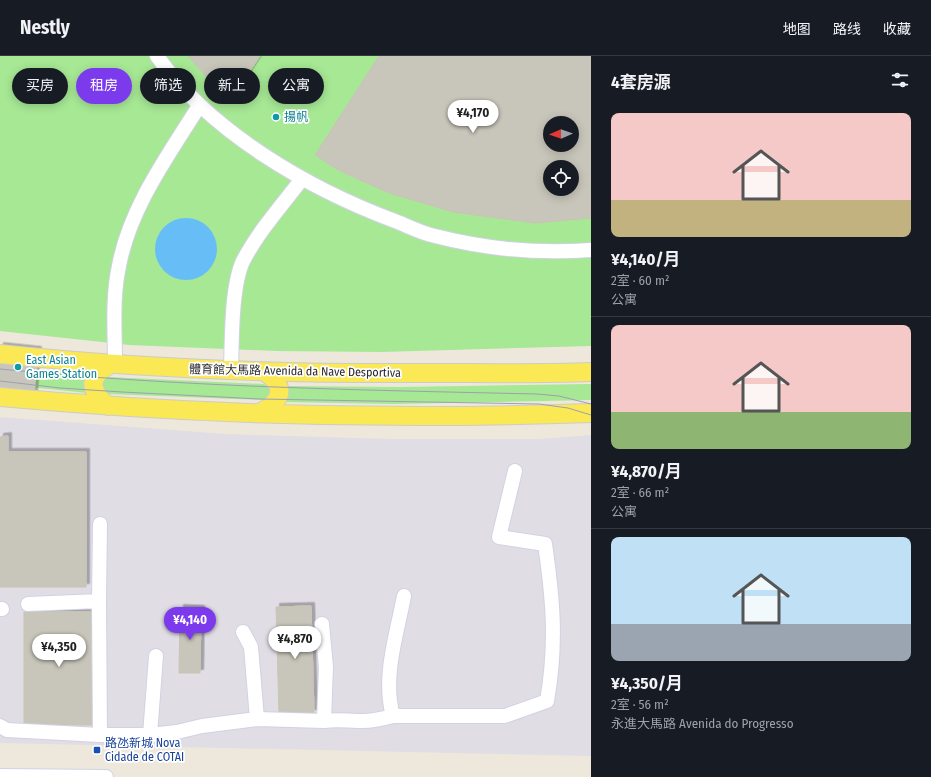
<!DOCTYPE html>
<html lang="zh">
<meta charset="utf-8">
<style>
:root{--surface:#171b24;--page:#20242c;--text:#f1f3f6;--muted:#9ea1a6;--line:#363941;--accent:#7c3aed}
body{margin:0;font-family:"Fira Sans Condensed","Noto Sans SC",sans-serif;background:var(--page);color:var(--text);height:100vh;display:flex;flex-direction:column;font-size:15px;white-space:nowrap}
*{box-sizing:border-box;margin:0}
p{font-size:13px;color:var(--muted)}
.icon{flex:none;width:22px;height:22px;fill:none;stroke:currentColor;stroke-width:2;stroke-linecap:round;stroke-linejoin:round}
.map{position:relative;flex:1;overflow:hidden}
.panel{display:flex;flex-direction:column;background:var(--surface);width:340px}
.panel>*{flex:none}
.hud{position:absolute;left:12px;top:12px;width:380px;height:36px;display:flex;gap:8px}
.needle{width:26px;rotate:268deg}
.tools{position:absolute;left:543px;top:60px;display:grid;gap:8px}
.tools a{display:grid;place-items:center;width:36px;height:36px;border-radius:50%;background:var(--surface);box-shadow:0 2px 10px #0003;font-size:20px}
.price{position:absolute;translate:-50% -34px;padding:0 9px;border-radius:14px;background:#fff;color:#222;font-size:13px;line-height:26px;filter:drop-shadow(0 1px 2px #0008)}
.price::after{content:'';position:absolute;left:50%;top:24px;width:12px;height:9px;margin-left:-6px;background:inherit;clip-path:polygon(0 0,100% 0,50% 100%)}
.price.selected{background:var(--accent);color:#fff}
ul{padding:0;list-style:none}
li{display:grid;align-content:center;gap:8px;height:212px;padding:0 20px}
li+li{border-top:1px solid var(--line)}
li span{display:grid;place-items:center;height:124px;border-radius:8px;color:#555}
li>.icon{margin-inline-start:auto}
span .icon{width:72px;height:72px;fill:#fffc;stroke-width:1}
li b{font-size:17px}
h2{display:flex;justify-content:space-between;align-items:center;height:48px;padding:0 20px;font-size:17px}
.chip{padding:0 14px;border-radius:18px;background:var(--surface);box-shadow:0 2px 10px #0003;font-size:14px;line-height:36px}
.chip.selected{background:var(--accent);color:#fff}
header{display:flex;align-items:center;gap:24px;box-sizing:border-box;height:56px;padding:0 20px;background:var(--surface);border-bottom:1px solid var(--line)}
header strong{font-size:19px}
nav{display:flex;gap:22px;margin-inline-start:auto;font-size:14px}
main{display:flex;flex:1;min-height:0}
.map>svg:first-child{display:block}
.industrial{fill:#e0dde5}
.green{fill:#a6e894;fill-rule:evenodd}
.water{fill:#67bef7}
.building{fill:#c8c6ba;stroke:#c9c4b5;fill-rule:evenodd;filter:url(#shadow)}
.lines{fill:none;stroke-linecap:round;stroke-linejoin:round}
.minor-casing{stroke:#d1d2e4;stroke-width:16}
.major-casing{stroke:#ccc;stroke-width:20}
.minor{stroke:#fff;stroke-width:14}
.major{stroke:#fae854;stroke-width:18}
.tram{stroke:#9e9eb6;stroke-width:1}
.culture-dot{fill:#0f9aa8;stroke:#fff;stroke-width:1.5}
.transit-dot{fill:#1a4fb4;stroke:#fff;stroke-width:1.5}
.labels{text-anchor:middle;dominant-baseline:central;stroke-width:3.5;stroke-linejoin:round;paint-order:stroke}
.culture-label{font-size:12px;fill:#0d838f;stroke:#fff;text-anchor:start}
.street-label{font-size:12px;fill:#2a2a2a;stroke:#fff}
.transit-label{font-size:12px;fill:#164399;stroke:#fff;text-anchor:start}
</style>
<header>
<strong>Nestly</strong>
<nav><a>地图</a><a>路线</a><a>收藏</a></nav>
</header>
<main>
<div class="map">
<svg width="591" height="721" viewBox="0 0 591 721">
<defs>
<filter id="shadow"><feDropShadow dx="3.5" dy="-3.5" stdDeviation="0" flood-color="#0004"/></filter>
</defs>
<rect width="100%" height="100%" fill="#ede8db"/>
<path class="industrial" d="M0 361 225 378 390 383H539L591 379V700L0 687Z"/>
<path class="green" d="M0 0H591V290L381 296 277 295 130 289 0 275ZM550 67H572V89H550ZM550 111H572V133H550Z
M0 310 88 319 83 327 87 337 0 328Z
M108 321 264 328C269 331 271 334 269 340L263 344 108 338 102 335V323Z
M591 328V344L394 348 283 346C287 343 289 341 289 335L285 330 399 331Z"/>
<path class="water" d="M155 193a31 31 0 1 1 62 0a31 31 0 1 1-62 0Z"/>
<path class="building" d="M188 0H260L231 44 210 25Z
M379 0H591V162L535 167 453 156 389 137 338 114 315 99ZM550 67H572V89H550ZM550 111H572V133H550Z
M0 290 38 294 33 349 0 346Z
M8 380V396H86V531H0V381Z
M311 550 314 657 279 658 276 551Z
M180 552 201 553 200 617H179Z
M24 556H94L93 669H24Z"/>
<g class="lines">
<defs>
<path id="minor" d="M157 0C210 76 309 133 395 165 408 170 421 177 435 180 486 193 538 198 591 194
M115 308C115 275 112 242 119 210 130 151 168 100 199 50
M231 314C232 285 231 231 243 205 258 176 282 149 302 123
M99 545 100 468
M0 553H2
M393 660H505L547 645C557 588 553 543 545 488L499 481 515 415
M257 663 324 665 326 611 322 568
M324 665C337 663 348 665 362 665 372 665 382 663 393 660 382 621 397 578 404 540
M0 670 7 674 100 679 99 545 28 548
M100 679H150L177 676 202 670 257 663 251 591 243 576
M150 679 156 600
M0 720 106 721"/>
<path id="major" d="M0 298C142 313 285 318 428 317 482 317 537 318 591 316
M0 341C195 359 395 364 591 357
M108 350C88 334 88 320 111 308
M259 357C281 347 288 331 265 316"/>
</defs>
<use href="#minor" class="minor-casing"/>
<use href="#major" class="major-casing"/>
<use href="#minor" class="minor"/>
<use href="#major" class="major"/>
<path class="tram" d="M0 313C179 331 358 334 537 338L559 340 591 348
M0 325 60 332 122 336 260 343 539 348 568 352 591 359"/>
</g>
<g class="culture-dot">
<circle cx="276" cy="61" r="4"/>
<circle cx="18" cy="311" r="4"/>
</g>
<rect class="transit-dot" x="93" y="690" width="8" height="8" rx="2"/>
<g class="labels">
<g class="culture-label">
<text x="284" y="61">揚帆</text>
<text x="26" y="304">East Asian<tspan x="26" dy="14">Games Station</tspan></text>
</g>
<g class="street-label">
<text transform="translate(295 315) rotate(1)">體育館大馬路 Avenida da Nave Desportiva</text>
</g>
<g class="transit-label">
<text x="105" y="687">路氹新城 Nova<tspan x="105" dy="14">Cidade de COTAI</tspan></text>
</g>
</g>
</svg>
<div class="tools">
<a><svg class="needle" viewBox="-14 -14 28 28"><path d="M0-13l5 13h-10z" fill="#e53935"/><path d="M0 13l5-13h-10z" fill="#9ea1a6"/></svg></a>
<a><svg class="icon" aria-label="locate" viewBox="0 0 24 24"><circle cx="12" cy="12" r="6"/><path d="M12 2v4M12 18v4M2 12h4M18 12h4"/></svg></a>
</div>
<b class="price" style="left:473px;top:78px">¥4,170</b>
<b class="price selected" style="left:190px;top:585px">¥4,140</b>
<b class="price" style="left:295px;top:604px">¥4,870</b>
<b class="price" style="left:59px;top:612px">¥4,350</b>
<div class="hud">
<a class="chip">买房</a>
<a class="chip selected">租房</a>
<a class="chip">筛选</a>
<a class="chip">新上</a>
<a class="chip">公寓</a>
</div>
</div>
<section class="panel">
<h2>4套房源<svg class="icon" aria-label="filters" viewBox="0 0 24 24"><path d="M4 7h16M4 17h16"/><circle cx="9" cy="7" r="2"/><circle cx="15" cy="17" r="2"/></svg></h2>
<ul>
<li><span style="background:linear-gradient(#f6c9c9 70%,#c2b280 0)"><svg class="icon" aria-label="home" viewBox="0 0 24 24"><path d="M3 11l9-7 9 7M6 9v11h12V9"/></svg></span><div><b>¥4,140/月</b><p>2室 · 60 m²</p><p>公寓</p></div></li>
<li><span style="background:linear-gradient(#f6c9c9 70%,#8fb573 0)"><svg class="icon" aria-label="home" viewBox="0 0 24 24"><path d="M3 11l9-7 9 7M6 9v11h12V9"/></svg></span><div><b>¥4,870/月</b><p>2室 · 66 m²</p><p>公寓</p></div></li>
<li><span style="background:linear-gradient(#bfe0f5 70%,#9aa5b1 0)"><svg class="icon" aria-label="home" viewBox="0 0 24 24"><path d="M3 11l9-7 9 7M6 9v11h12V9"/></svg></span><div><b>¥4,350/月</b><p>2室 · 56 m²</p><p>永進大馬路 Avenida do Progresso</p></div></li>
</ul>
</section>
</main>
